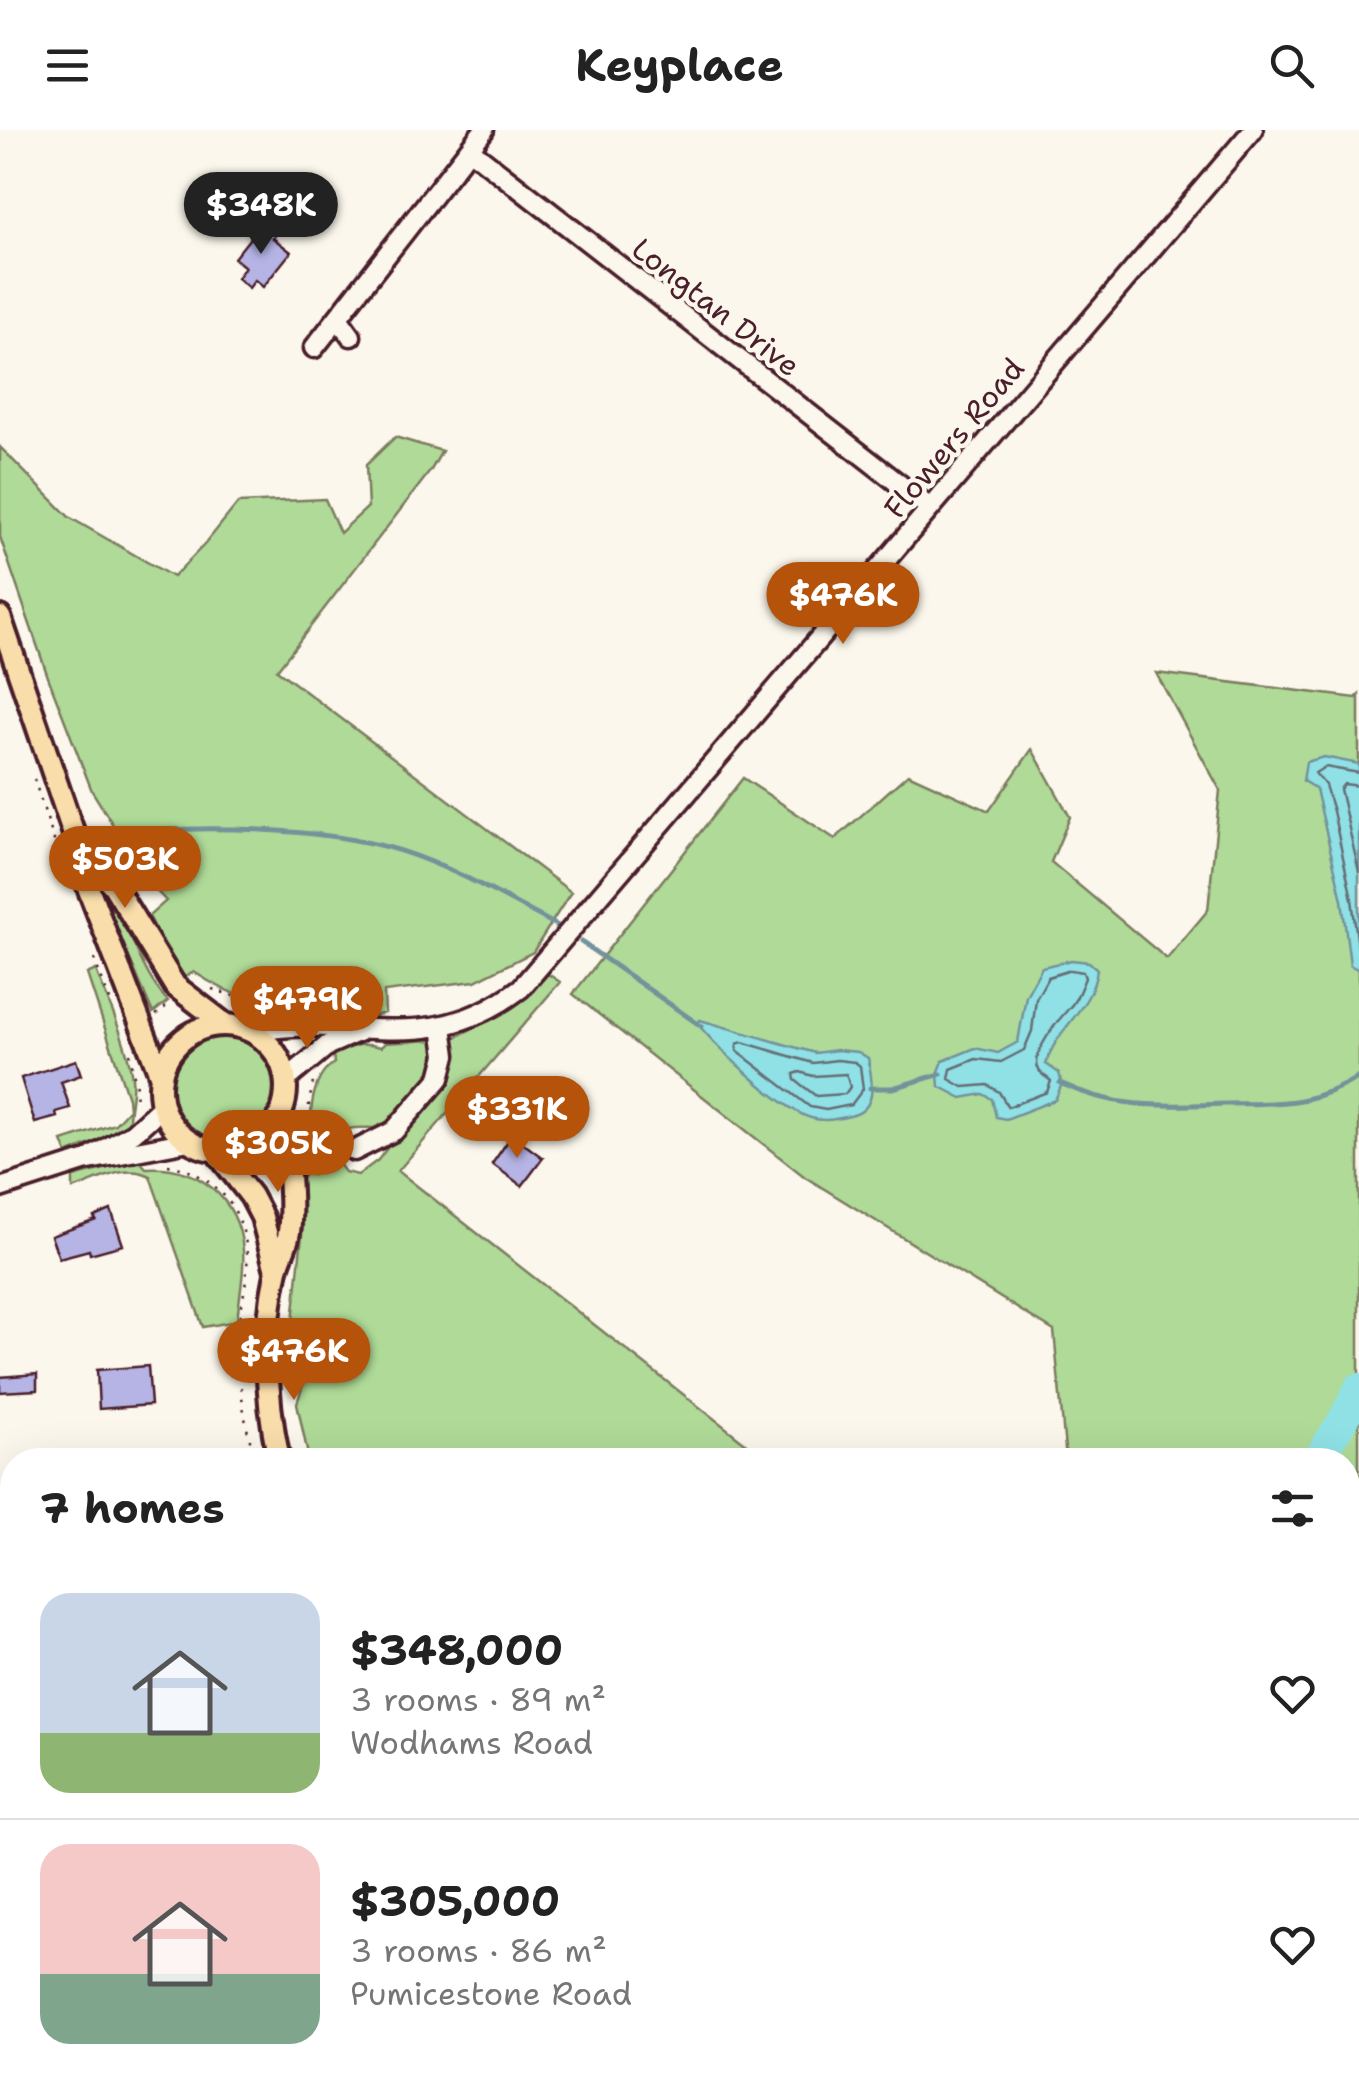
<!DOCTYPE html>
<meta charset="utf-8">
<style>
:root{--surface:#fff;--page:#f6f6f6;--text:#222;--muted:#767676;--line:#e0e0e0;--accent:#b45309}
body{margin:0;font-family:"Shantell Sans",sans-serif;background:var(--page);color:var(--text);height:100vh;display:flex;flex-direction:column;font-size:38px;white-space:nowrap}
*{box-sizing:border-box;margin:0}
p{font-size:32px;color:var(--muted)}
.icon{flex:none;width:55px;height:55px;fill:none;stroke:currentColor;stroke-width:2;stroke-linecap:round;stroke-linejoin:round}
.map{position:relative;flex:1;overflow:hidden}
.details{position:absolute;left:0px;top:1318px;width:1360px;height:642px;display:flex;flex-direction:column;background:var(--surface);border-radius:40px 40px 0 0;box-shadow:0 10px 40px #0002}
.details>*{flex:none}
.price{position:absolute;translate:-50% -85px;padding:0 22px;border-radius:35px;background:var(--accent);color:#fff;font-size:32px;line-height:65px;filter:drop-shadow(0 2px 5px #0008)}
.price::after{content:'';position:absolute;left:50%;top:60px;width:30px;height:22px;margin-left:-15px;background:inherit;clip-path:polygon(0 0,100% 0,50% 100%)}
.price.on{background:#222;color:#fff}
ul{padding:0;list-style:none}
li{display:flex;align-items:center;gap:30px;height:250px;padding:0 40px}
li+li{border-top:2px solid var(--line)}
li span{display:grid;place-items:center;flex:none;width:280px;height:200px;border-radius:30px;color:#555}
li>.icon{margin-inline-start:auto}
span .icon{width:120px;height:120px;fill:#fffc;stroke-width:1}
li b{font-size:42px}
h2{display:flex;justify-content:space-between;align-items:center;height:120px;padding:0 40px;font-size:42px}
header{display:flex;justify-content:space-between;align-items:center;height:130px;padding:0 40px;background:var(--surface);font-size:45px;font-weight:700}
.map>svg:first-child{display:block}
.green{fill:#afda97;stroke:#7c7c61;stroke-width:2.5}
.water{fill:#8fe1e6;stroke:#73939b;stroke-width:2.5}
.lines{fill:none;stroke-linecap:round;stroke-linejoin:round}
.shore{stroke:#666d76;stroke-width:2.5}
.stream{stroke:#73939b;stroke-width:5}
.river{stroke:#8fe1e6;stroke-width:30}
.building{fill:#b5b4e5;stroke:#4a1f2b;stroke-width:2.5}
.minor-casing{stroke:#4a1f2b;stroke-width:25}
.major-casing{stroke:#4a1f2b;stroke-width:28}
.path{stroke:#4a1f2b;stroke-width:2.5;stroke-dasharray:2.5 8;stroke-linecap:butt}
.minor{stroke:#fbf7ec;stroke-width:18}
.major{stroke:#f9deab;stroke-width:20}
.labels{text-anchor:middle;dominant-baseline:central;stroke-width:9;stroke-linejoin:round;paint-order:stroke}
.street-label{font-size:30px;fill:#4a1f2b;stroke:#fbf7ec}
</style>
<header><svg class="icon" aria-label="menu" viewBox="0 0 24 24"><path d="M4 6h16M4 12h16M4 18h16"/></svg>Keyplace<svg class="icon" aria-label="search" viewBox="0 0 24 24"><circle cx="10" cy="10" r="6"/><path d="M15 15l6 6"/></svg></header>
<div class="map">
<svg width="1359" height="1959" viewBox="0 0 1359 1959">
<rect width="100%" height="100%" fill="#fbf7ec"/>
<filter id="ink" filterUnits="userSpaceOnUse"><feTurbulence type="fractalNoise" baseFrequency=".01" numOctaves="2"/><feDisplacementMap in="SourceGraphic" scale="20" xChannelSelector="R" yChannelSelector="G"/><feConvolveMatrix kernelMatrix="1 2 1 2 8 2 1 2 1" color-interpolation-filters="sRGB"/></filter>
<g filter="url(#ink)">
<path class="green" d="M395 307 442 321 431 340 277 540 571 762 533 822 475 851 384 862 385 883 365 888H322L320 878C272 879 234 869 194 842L185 847 174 835 149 786 166 771 147 751 143 726 113 695 92 661 48 547 0 407V317L69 387 173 447 205 414 238 373 325 369 340 403 368 377 366 335Z
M1156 543 1356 568 1359 565V1924L1348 1939V1330H1066L1054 1201 805 1047 573 864 743 648 835 709 908 644 989 681 1032 619 1070 687 1051 732 1167 829 1208 780 1220 660Z
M103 767C133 793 138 842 168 871L153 883Z
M96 840C109 875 127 911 132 948 134 965 128 980 129 996L124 1000 67 1024 62 1011 115 994 129 979 128 968 87 844Z
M548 844 560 852 398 1041 767 1330H309L297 1273 318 1210H291L303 1096 302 1049 305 1044 312 1045C312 1011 302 954 334 933L333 923C348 914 365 913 381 917L385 913 432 910 437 914C442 952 411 974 387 997 376 999 365 997 354 998 329 1001 332 1027 345 1042L358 1045 378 1030 452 933V909L510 879Z
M171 958a51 51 0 1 1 102 0a51 51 0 1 1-102 0Z
M139 1030 146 1038C198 1034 238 1068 243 1120 245 1143 239 1168 237 1191L203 1197 150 1046C126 1033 97 1051 73 1059V1047Z
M12 1576V1948H340V1959H0V1578Z
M945 1948H1341L1332 1959H937Z"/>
<path class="water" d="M1324 627 1359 634V840L1350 835 1342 770 1316 659 1303 651 1306 632Z
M1071 830 1089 832 1097 839C1093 878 1056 898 1046 934L1059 943 1062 954 1055 970 1006 989 996 987 992 969 983 964 962 968 939 956 938 944 943 931 975 918 998 923 1018 912 1026 866 1042 837Z
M700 890 815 923 837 920 858 922 868 928C872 949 879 980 850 986 836 989 825 992 811 988 784 981 716 917 698 894Z"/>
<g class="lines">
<path class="shore" d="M1359 643 1325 637 1315 643 1325 655 1333 681 1352 769 1359 825
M1359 656 1344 654 1340 659 1359 742
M1071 840 1083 842 1085 848C1081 857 1077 870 1070 877 1060 888 1029 924 1039 940 1041 945 1047 947 1051 951L1047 962 1008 977 999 962 988 955 963 957 949 949 951 939 976 929 1001 932 1024 920 1032 901 1036 869 1048 847Z
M742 912 813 933 837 930 855 932 860 936 863 959 851 975 826 980 810 977 737 921V914Z
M800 942 813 946 846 944 850 957 845 964 816 966 795 950 794 944Z"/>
<path class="stream" d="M111 707C187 692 327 698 401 721 457 739 508 770 560 797
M581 812 701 896
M1060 953C1118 980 1164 976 1226 974 1280 973 1311 976 1359 947
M870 958H893L941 944
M0 1853 12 1871
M66 1948 74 1959
M1009 1948 1010 1959"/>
<path class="river" d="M1317 1330 1343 1290 1359 1258
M1348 1496 1359 1515
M1348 1677 1359 1663
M0 1719 12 1726"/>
</g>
<path class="building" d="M262 93 276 104 273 108 291 122 263 157 255 150 249 158 237 148 245 137 234 128Z
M76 930 81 945 61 952 70 978 56 982 57 987 35 993 21 948Z
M512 1005 543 1028 522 1056 492 1034Z
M111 1080 123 1115 90 1124 89 1120 59 1128 51 1106 96 1090 94 1087Z
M148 1236 151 1275 99 1279 97 1240Z
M37 1244V1260L0 1262V1247Z"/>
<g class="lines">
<defs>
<path id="minor" d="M469 19 930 378
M338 188 351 206
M314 218 484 0
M252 902C355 881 425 931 521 858L1253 0
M286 950 328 915 360 901
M354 1021 394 1001 440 948 446 925 442 897
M93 1026 133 1003 163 976
M0 1058 84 1031 189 1011"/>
<path id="major" d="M0 487 78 716 89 760 161 947
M80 718 114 756 175 856 226 895
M160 958a63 63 0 1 1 126 0a63 63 0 1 1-126 0Z
M215 1020 251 1066 262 1087 276 1141
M279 1330C266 1270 263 1205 276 1144 278 1131 285 1120 288 1107 294 1083 287 1008 281 983
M378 1948V1959"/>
</defs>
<use href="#minor" class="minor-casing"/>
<use href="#major" class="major-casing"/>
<path class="path" d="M34 649 64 741
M94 829 113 878
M212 859 275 880
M156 885 169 874
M130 923 136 957 135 974
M168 1035C213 1043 244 1077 247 1124 249 1147 241 1171 240 1193 238 1238 241 1288 256 1330
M309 1039V973L313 952
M347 1948 348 1959"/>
<use href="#minor" class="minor"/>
<use href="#major" class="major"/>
</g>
</g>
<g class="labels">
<g class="street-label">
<text transform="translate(716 177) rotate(38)">Longtan Drive</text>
<text transform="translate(954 308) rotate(-50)">Flowers Road</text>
</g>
</g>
</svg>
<b class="price on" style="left:261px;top:127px">$348K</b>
<b class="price" style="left:843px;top:517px">$476K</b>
<b class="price" style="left:125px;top:781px">$503K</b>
<b class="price" style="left:307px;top:921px">$479K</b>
<b class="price" style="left:517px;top:1031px">$331K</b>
<b class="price" style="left:278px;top:1065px">$305K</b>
<b class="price" style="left:294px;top:1273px">$476K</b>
<section class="details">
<h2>7 homes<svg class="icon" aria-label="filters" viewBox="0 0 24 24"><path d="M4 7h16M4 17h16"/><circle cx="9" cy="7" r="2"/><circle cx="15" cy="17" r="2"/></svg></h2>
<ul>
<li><span style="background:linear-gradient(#c9d6e8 70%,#8fb573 0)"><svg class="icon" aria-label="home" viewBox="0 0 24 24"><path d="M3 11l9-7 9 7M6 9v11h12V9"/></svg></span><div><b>$348,000</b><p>3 rooms · 89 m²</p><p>Wodhams Road</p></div><svg class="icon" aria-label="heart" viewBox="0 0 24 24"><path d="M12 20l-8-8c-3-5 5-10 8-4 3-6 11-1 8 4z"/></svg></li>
<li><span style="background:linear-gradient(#f6c9c9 65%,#7fa58c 0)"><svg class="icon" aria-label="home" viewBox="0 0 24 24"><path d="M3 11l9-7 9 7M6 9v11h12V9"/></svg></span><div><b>$305,000</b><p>3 rooms · 86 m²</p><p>Pumicestone Road</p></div><svg class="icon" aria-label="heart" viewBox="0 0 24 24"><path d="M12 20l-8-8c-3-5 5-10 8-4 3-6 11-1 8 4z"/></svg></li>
</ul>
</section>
</div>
